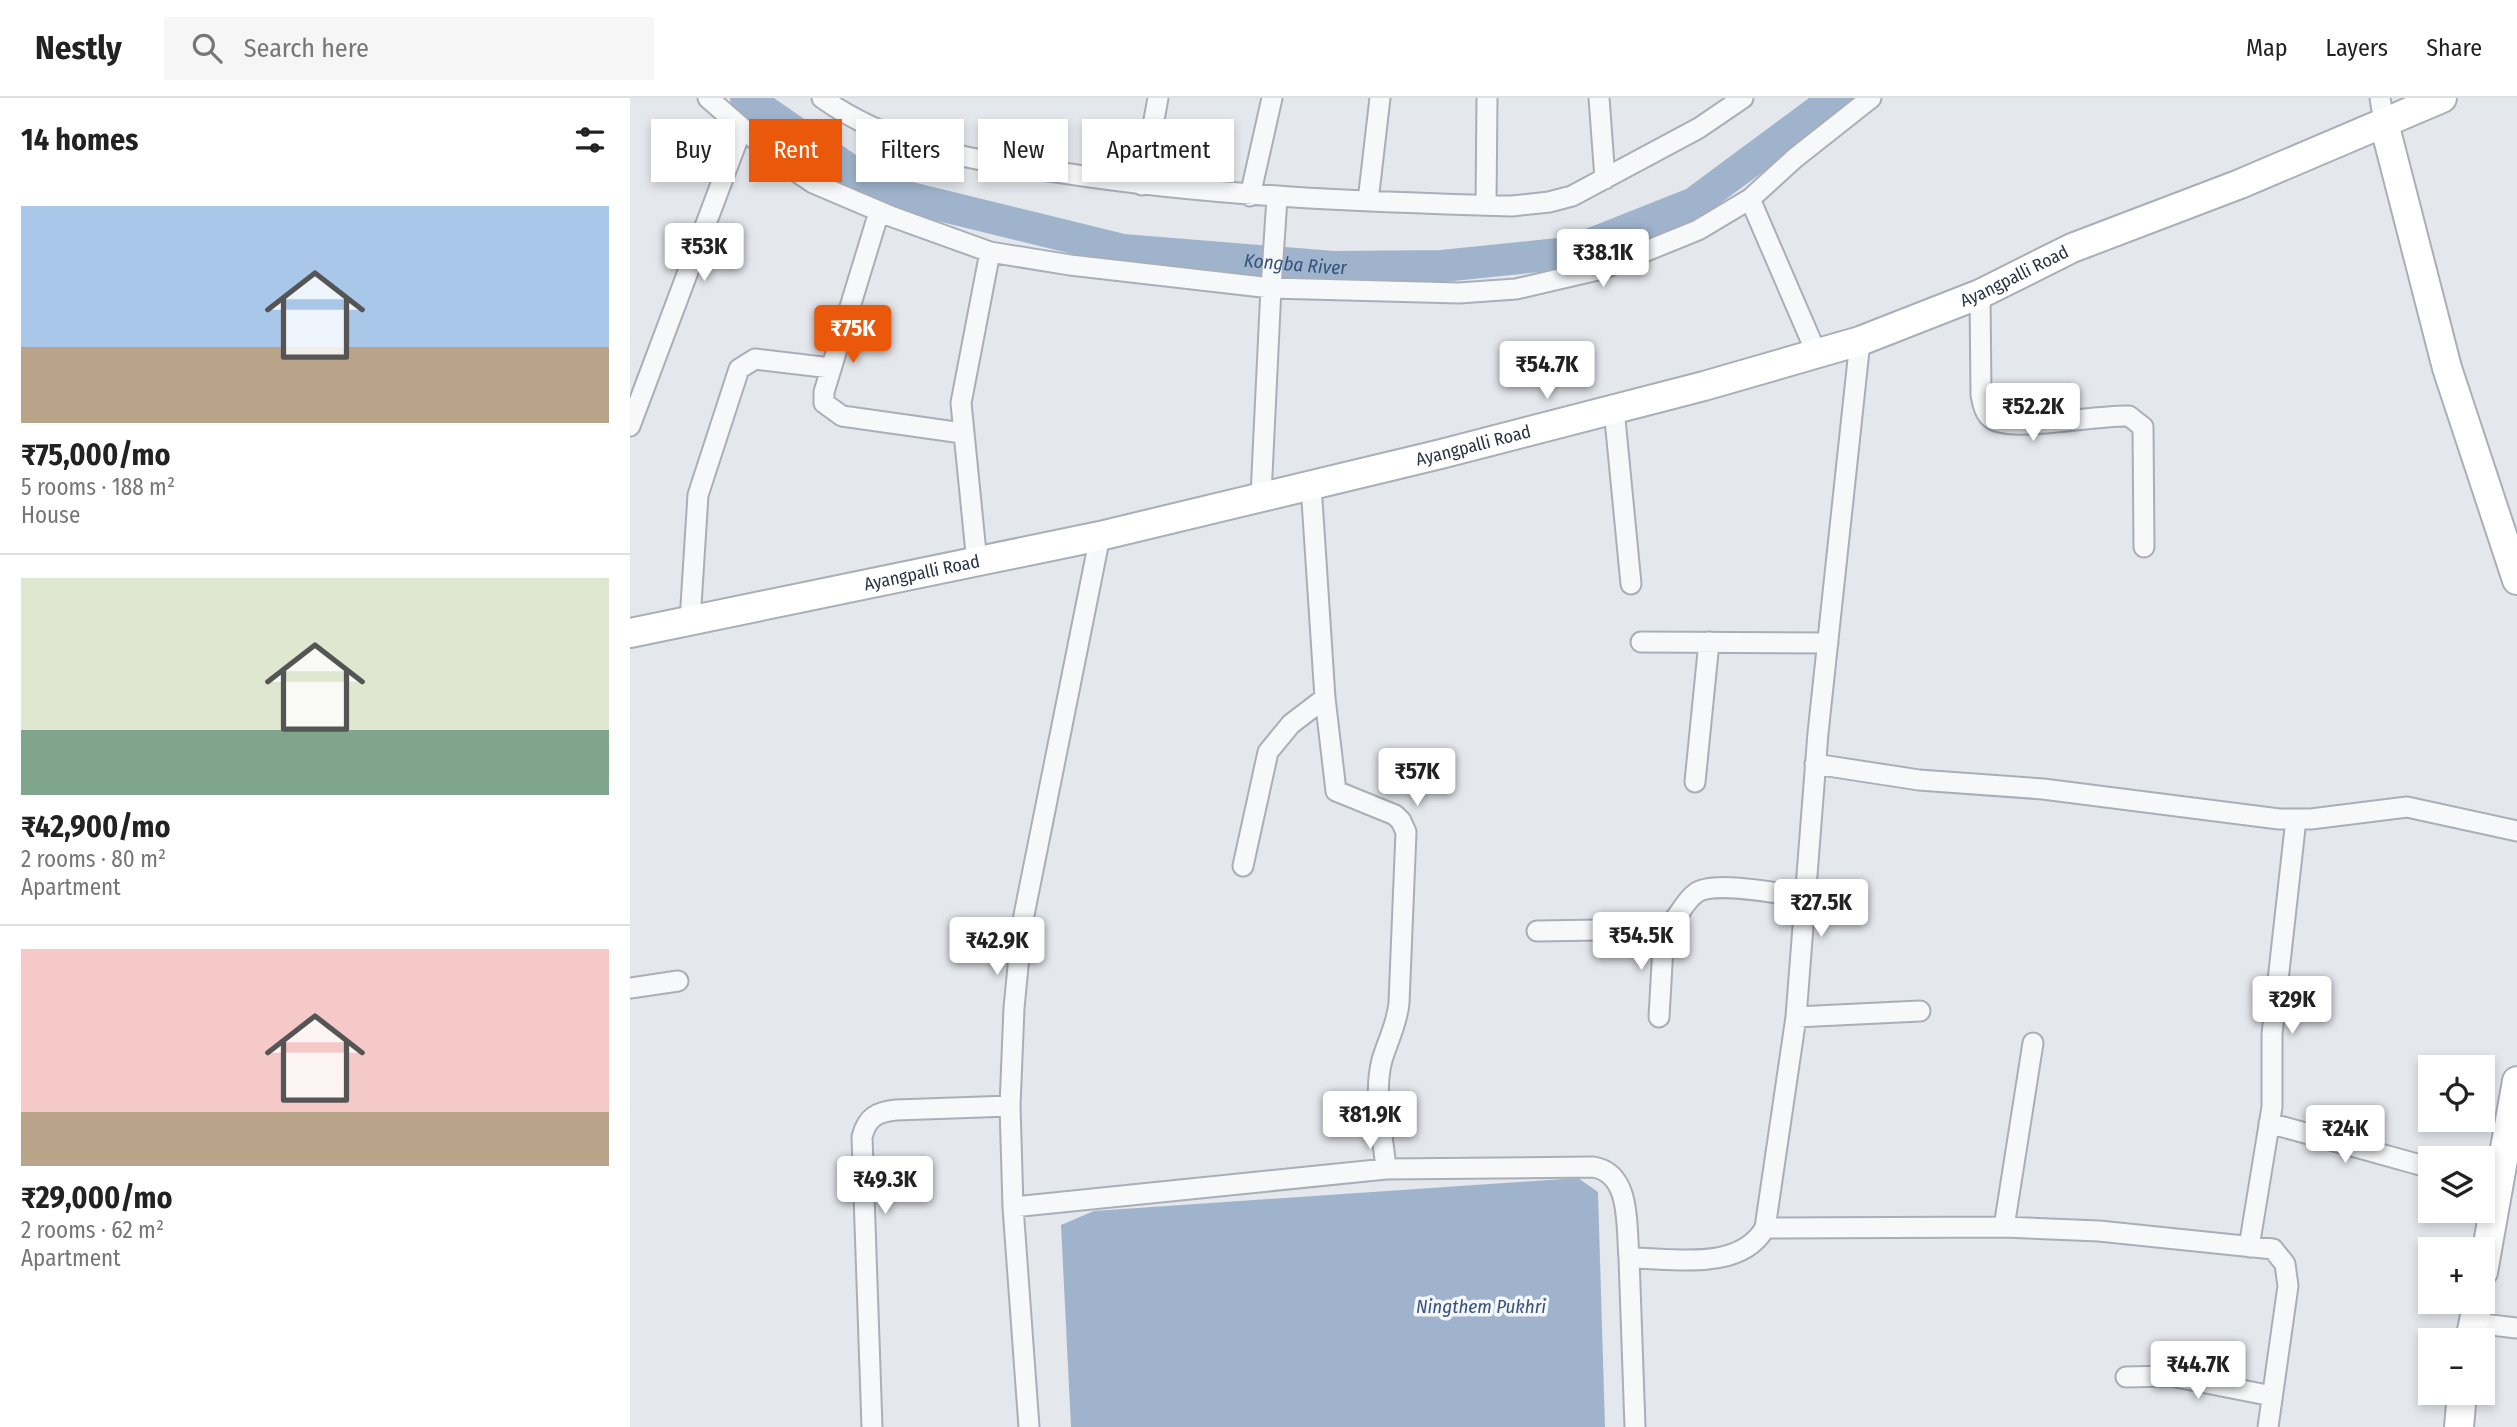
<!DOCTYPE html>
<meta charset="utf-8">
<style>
:root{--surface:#fff;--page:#f6f6f6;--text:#222;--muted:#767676;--line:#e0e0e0;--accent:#ea580c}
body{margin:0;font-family:"Fira Sans Condensed",sans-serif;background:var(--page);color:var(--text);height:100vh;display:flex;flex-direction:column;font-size:26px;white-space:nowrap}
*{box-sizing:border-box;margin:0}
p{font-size:23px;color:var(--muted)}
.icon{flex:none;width:38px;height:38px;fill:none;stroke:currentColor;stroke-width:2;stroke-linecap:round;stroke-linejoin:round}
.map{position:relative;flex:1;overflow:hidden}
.side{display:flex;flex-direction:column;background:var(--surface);width:630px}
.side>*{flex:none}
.top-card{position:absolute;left:21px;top:21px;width:665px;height:63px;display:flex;gap:14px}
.controls{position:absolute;left:1788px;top:957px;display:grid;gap:14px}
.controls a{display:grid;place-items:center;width:77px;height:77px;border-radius:0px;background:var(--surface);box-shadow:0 4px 10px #0003;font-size:35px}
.price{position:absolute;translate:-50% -60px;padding:0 16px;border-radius:7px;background:#fff;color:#222;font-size:23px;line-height:46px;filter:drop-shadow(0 2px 4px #0008)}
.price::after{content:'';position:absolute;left:50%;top:42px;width:21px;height:16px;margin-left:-10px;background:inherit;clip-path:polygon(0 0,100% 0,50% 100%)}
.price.active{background:var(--accent);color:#fff}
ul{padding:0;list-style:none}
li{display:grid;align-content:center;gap:14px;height:371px;padding:0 21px}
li+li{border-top:2px solid var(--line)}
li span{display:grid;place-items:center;height:217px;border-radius:0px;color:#555}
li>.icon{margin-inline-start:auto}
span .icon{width:126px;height:126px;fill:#fffc;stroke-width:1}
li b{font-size:30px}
h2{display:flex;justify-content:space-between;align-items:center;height:84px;padding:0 21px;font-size:30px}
.pill{padding:0 24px;border-radius:0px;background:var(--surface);box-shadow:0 4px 10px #0003;font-size:24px;line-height:63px}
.pill.active{background:var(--accent);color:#fff}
header{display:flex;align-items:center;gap:42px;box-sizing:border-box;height:98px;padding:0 35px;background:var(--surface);border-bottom:2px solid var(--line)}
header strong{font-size:33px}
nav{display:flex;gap:38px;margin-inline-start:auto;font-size:24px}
.search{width:490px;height:63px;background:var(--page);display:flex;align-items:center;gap:18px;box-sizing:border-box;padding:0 24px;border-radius:0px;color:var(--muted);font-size:26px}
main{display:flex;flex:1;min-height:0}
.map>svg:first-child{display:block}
.water{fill:#9fb4cc}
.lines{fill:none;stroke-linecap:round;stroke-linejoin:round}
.river{stroke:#9fb4cc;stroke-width:32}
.street-casing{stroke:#a9aeb7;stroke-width:23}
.secondary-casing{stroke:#a9aeb7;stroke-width:32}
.street{stroke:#f7f8fa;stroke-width:19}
.secondary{stroke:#fff;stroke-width:28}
.labels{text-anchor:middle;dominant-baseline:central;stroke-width:7;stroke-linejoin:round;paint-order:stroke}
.street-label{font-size:18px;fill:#2b3445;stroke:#f4f6f9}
.water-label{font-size:19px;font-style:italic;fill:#34527a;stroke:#f4f6f9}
</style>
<header>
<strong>Nestly</strong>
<div class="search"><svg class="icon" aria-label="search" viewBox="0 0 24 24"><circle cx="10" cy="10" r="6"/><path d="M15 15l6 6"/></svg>Search here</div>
<nav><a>Map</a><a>Layers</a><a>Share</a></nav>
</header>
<main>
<section class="side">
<h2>14 homes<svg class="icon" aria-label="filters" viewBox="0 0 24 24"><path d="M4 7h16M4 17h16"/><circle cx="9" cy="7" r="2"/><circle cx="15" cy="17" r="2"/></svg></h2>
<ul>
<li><span style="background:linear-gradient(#a9c7e8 65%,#b9a48a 0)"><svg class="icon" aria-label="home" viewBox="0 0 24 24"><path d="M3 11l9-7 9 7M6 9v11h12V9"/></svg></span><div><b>₹75,000/mo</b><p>5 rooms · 188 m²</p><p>House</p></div></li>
<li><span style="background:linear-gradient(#dfe7d0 70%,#7fa58c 0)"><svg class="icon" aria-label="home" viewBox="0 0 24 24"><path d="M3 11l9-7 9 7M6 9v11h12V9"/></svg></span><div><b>₹42,900/mo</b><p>2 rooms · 80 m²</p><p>Apartment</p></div></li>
<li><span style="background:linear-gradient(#f6c9c9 75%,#b9a48a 0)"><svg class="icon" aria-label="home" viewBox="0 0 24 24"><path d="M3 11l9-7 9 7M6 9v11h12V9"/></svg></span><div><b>₹29,000/mo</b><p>2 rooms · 62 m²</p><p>Apartment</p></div></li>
</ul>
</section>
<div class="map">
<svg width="1887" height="1329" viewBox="0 0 1887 1329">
<rect width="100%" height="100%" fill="#e4e7ec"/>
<path class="water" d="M948 1080 968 1094 975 1329H441L431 1127 464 1113Z"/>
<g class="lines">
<path class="river" id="s1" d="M116 0 248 92 493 152 703 169 812 168 938 155 1064 105 1206 0"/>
<defs>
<path id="street" d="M78 0 149 62 183 85 263 119 360 154 440 167 641 190 631 397
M192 0C263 51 349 63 433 75 582 98 731 104 882 108L919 104 942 98 1069 30 1113 0
M969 0 975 81
M1750 0 1754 25
M512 87 528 0
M620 98 642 0
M647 100 641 190 829 195 886 191 972 171 1068 132 1120 101 1165 60 1241 0
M1120 101 1186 254
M738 103 750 0
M856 107 857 0
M249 114 194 294V305L212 318 332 335
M1350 196 1351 297C1353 306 1354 315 1362 321 1381 335 1470 316 1499 318L1513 329 1514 449
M984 311 1001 486
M0 328 112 30
M681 387 695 600 706 693 765 717 771 723 776 734 769 905C767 926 758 942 752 962 743 997 753 1037 756 1071
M347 465 331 305 360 154
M60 523 68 397 109 271 125 261 201 270
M1011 544 1198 545
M1185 666 1289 682 1413 691 1649 721H1681L1777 709 1887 733
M1065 684 1079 544
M613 768 638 654 661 626 695 600
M907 833 1034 831C1049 822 1052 805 1066 795 1084 782 1150 796 1174 799
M0 890 48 883
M1029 919 1034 831
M1166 919 1290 913
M1639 1025 1801 1070
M383 1109 756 1071 963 1069C1002 1075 996 1129 999 1160
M1374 1129 1403 945
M1135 1130 1374 1129 1469 1133 1643 1151 1655 1166 1658 1188 1638 1329
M1619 1149 1642 1009V936L1666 721
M1844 1225 1887 1230
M1496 1279 1541 1278 1642 1298
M242 1329 232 1039C237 1019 247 1014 266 1012L380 1008
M399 1329 383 1109 380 1008 384 910 392 827 470 438
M1005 1329 999 1160C1043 1160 1110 1174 1135 1130L1166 919 1188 635 1230 243"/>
<g id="secondary">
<path d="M1754 25 1817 270 1887 482"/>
<path id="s2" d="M0 535 470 438 811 356 1074 288 1230 243 1350 196 1442 150 1610 86 1812 0"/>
<path d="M1853 1174 1887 983"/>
<path d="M1840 1242 1848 1204"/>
<path d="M1829 1329 1832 1295"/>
</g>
</defs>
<use href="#street" class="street-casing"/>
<use href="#secondary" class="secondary-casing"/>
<use href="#street" class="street"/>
<use href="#secondary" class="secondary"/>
</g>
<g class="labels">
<g class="street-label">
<text stroke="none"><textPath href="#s2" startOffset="1432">Ayangpalli Road</textPath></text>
<text stroke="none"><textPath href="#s2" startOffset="864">Ayangpalli Road</textPath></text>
<text stroke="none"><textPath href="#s2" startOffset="298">Ayangpalli Road</textPath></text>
</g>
<g class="water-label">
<text stroke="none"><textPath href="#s1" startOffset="586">Kongba River</textPath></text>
<text x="851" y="1208">Ningthem Pukhri</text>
</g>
</g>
</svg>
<div class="controls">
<a><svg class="icon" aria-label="locate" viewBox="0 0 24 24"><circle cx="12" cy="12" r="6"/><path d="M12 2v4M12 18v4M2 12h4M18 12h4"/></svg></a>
<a><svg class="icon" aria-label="layers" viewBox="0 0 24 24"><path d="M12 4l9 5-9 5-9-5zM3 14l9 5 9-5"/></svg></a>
<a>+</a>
<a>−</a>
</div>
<b class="price" style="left:74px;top:185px">₹53K</b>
<b class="price" style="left:973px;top:191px">₹38.1K</b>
<b class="price active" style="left:223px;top:267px">₹75K</b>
<b class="price" style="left:917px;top:303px">₹54.7K</b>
<b class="price" style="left:1403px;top:345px">₹52.2K</b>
<b class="price" style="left:787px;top:710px">₹57K</b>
<b class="price" style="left:1191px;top:841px">₹27.5K</b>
<b class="price" style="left:1011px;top:874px">₹54.5K</b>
<b class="price" style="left:367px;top:879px">₹42.9K</b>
<b class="price" style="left:1662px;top:938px">₹29K</b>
<b class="price" style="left:740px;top:1053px">₹81.9K</b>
<b class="price" style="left:1715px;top:1067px">₹24K</b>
<b class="price" style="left:255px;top:1118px">₹49.3K</b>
<b class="price" style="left:1568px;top:1303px">₹44.7K</b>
<div class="top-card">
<a class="pill">Buy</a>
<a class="pill active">Rent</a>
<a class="pill">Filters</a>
<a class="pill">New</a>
<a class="pill">Apartment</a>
</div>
</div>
</main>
